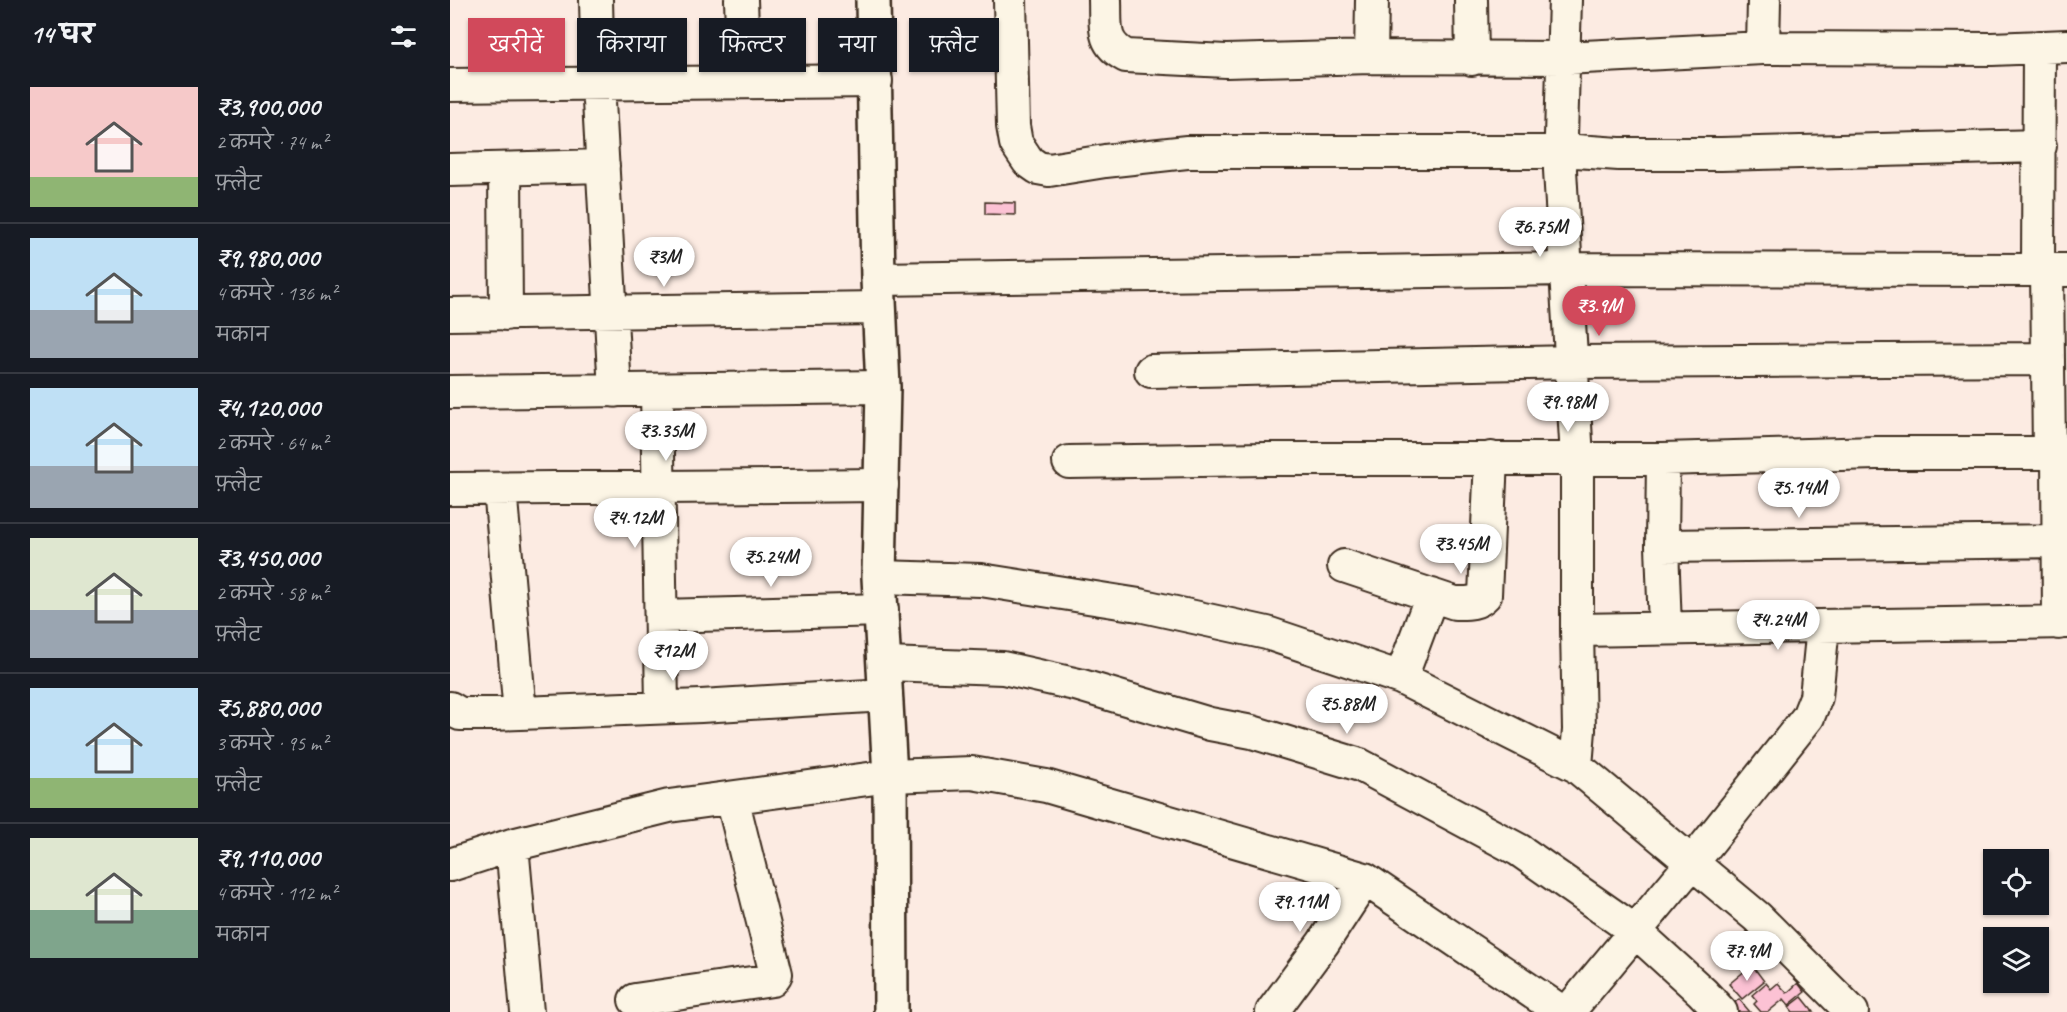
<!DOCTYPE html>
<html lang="hi">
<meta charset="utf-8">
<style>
:root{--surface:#171b24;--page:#20242c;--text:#f1f3f6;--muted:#9ea1a6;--line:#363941;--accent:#d1495b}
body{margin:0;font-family:Caveat,"Playpen Sans Deva",sans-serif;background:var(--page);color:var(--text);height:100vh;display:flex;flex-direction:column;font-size:22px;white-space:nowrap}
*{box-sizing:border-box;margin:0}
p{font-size:20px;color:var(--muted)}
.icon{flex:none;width:33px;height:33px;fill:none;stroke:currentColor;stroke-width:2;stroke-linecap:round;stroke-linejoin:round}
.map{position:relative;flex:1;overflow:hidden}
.drawer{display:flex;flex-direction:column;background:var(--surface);width:450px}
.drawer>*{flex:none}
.banner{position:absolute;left:18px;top:18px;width:570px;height:54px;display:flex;gap:12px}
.controls{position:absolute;left:1533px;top:849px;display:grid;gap:12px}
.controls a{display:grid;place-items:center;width:66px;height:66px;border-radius:0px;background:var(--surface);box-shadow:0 2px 4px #0004;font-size:30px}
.price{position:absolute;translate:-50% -51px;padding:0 14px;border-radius:21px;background:#fff;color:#222;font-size:20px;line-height:39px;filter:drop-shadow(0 2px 3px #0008)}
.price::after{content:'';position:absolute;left:50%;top:36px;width:18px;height:14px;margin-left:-9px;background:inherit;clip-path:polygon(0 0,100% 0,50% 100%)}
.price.active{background:var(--accent);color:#fff}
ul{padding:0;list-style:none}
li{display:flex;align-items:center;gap:18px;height:150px;padding:0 30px}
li+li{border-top:2px solid var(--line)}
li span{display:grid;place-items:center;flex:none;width:168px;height:120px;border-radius:0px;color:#555}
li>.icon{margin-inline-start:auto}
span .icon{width:72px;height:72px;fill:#fffc;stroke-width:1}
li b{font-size:26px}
h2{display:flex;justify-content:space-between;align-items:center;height:72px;padding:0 30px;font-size:26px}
.pill{padding:0 21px;border-radius:0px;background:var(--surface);box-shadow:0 2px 4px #0004;font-size:21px;line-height:54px}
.pill.active{background:var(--accent);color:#fff}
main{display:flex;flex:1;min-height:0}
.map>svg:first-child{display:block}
.building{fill:#fcc2d4;stroke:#3b2a1e;stroke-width:1.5}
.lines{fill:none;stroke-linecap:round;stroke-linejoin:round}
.minor-casing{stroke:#3b2a1e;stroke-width:36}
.tertiary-casing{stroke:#3b2a1e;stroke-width:38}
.minor{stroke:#fcf5e5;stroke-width:32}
.tertiary{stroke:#fcf5e5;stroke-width:33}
</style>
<main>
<section class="drawer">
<h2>14 घर<svg class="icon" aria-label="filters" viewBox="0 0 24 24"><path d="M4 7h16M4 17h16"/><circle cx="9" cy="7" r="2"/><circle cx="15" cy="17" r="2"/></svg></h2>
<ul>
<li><span style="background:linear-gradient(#f6c9c9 75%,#8fb573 0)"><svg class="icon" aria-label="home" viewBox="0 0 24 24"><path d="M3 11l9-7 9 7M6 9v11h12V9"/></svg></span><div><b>₹3,900,000</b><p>2 कमरे · 74 m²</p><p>फ़्लैट</p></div></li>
<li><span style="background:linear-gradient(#bfe0f5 60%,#9aa5b1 0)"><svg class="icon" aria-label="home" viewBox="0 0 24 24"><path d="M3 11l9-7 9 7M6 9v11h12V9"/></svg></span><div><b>₹9,980,000</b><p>4 कमरे · 136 m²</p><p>मकान</p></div></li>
<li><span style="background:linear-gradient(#bfe0f5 65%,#9aa5b1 0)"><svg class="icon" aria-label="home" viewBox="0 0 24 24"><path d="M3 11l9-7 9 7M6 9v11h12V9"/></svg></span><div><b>₹4,120,000</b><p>2 कमरे · 64 m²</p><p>फ़्लैट</p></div></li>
<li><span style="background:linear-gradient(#dfe7d0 60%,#9aa5b1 0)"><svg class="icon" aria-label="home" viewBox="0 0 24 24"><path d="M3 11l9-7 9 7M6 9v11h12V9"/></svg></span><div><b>₹3,450,000</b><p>2 कमरे · 58 m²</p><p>फ़्लैट</p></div></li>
<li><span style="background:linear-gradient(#bfe0f5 75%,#8fb573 0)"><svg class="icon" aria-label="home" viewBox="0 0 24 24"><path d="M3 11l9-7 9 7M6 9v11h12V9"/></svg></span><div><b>₹5,880,000</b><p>3 कमरे · 95 m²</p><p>फ़्लैट</p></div></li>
<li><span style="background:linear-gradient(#dfe7d0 60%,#7fa58c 0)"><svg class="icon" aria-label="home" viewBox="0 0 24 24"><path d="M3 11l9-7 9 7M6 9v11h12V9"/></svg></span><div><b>₹9,110,000</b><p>4 कमरे · 112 m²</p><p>मकान</p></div></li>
</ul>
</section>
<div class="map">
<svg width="1617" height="1012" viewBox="0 0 1617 1012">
<rect width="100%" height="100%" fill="#fcebe2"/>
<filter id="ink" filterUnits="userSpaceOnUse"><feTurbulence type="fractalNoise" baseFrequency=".0167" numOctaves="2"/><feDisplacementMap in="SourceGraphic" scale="12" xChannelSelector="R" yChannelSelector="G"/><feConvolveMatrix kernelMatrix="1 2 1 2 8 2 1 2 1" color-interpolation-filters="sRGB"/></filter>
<g filter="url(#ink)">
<path class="building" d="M535 202 565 203V215L535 214Z
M1302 965 1314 981 1292 999 1279 984Z
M1316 983 1321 989 1328 983 1337 993 1348 983 1355 992 1339 1005 1334 999 1318 1012H1311L1304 1004 1307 1001 1302 995Z
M1352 997 1364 1012H1343L1339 1007Z
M1289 999 1300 1012H1278L1276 1010Z"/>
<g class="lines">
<defs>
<path id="minor" d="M146 0 148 83 165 391
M291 0 294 82
M560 0 563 126 566 143 578 161 588 168 599 170 655 161 737 152H1098L1112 150 1169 154H1271L1590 146
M655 0C656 26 651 43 676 56L776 61 921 57 1114 58 1313 48 1542 49 1617 46
M1021 0 1022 59
M1115 0 1110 170 1127 458V630
M1313 48 1314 0
M921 57 922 0
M0 85 426 81
M55 169 56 314
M0 170 153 166
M1588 270 1589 47
M1597 270 1599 453
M428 279 1115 269 1617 270
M0 314 429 308
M701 371 1122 362 1598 359
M207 390 212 707
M0 392 433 387
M1608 453 1609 623
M619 462 816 459H1213L1426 453H1617
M0 489 432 485
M50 489 70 713
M1212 546 1213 459
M894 566 1005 603C1016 603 1027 604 1035 595L1041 458
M429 577 531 580 689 605 817 633 951 678 1126 766 1307 917 1402 1012
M211 616 432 610
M1215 628 1212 546 1608 541
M435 664 553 668 629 685 760 724 802 732 910 765 1069 850 1185 931 1252 992 1271 1012
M951 678 982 595
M0 708 10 714H43L251 706 436 695
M1126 766 1129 730 1127 630 1617 622
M62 845 77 1012
M0 865 62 845 219 806 440 776 522 773 596 786 915 879 1112 1012
M185 1000 322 980 326 974 282 798
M822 1012 873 943 915 879
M1118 1012 1242 863 1358 717 1366 697 1373 626"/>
<path id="tertiary" d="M423 0 428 279 433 387 429 577 440 776 441 1012"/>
</defs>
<use href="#minor" class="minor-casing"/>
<use href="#tertiary" class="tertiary-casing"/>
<use href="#minor" class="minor"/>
<use href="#tertiary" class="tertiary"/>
</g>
</g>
</svg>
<div class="controls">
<a><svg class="icon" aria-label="locate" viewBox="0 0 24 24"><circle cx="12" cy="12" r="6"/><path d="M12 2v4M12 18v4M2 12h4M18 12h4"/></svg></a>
<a><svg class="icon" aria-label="layers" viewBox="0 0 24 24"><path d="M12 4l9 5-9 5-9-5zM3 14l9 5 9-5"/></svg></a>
</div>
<b class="price" style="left:1090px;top:258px">₹6.75M</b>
<b class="price" style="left:214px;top:288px">₹3M</b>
<b class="price active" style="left:1149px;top:337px">₹3.9M</b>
<b class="price" style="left:1118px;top:433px">₹9.98M</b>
<b class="price" style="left:216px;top:462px">₹3.35M</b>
<b class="price" style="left:1349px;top:519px">₹5.14M</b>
<b class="price" style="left:185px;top:549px">₹4.12M</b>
<b class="price" style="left:1011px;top:575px">₹3.45M</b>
<b class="price" style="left:321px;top:588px">₹5.24M</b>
<b class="price" style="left:1328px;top:651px">₹4.24M</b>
<b class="price" style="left:223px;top:682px">₹12M</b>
<b class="price" style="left:897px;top:735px">₹5.88M</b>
<b class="price" style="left:850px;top:933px">₹9.11M</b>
<b class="price" style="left:1297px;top:982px">₹7.9M</b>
<div class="banner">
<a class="pill active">खरीदें</a>
<a class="pill">किराया</a>
<a class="pill">फ़िल्टर</a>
<a class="pill">नया</a>
<a class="pill">फ़्लैट</a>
</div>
</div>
</main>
